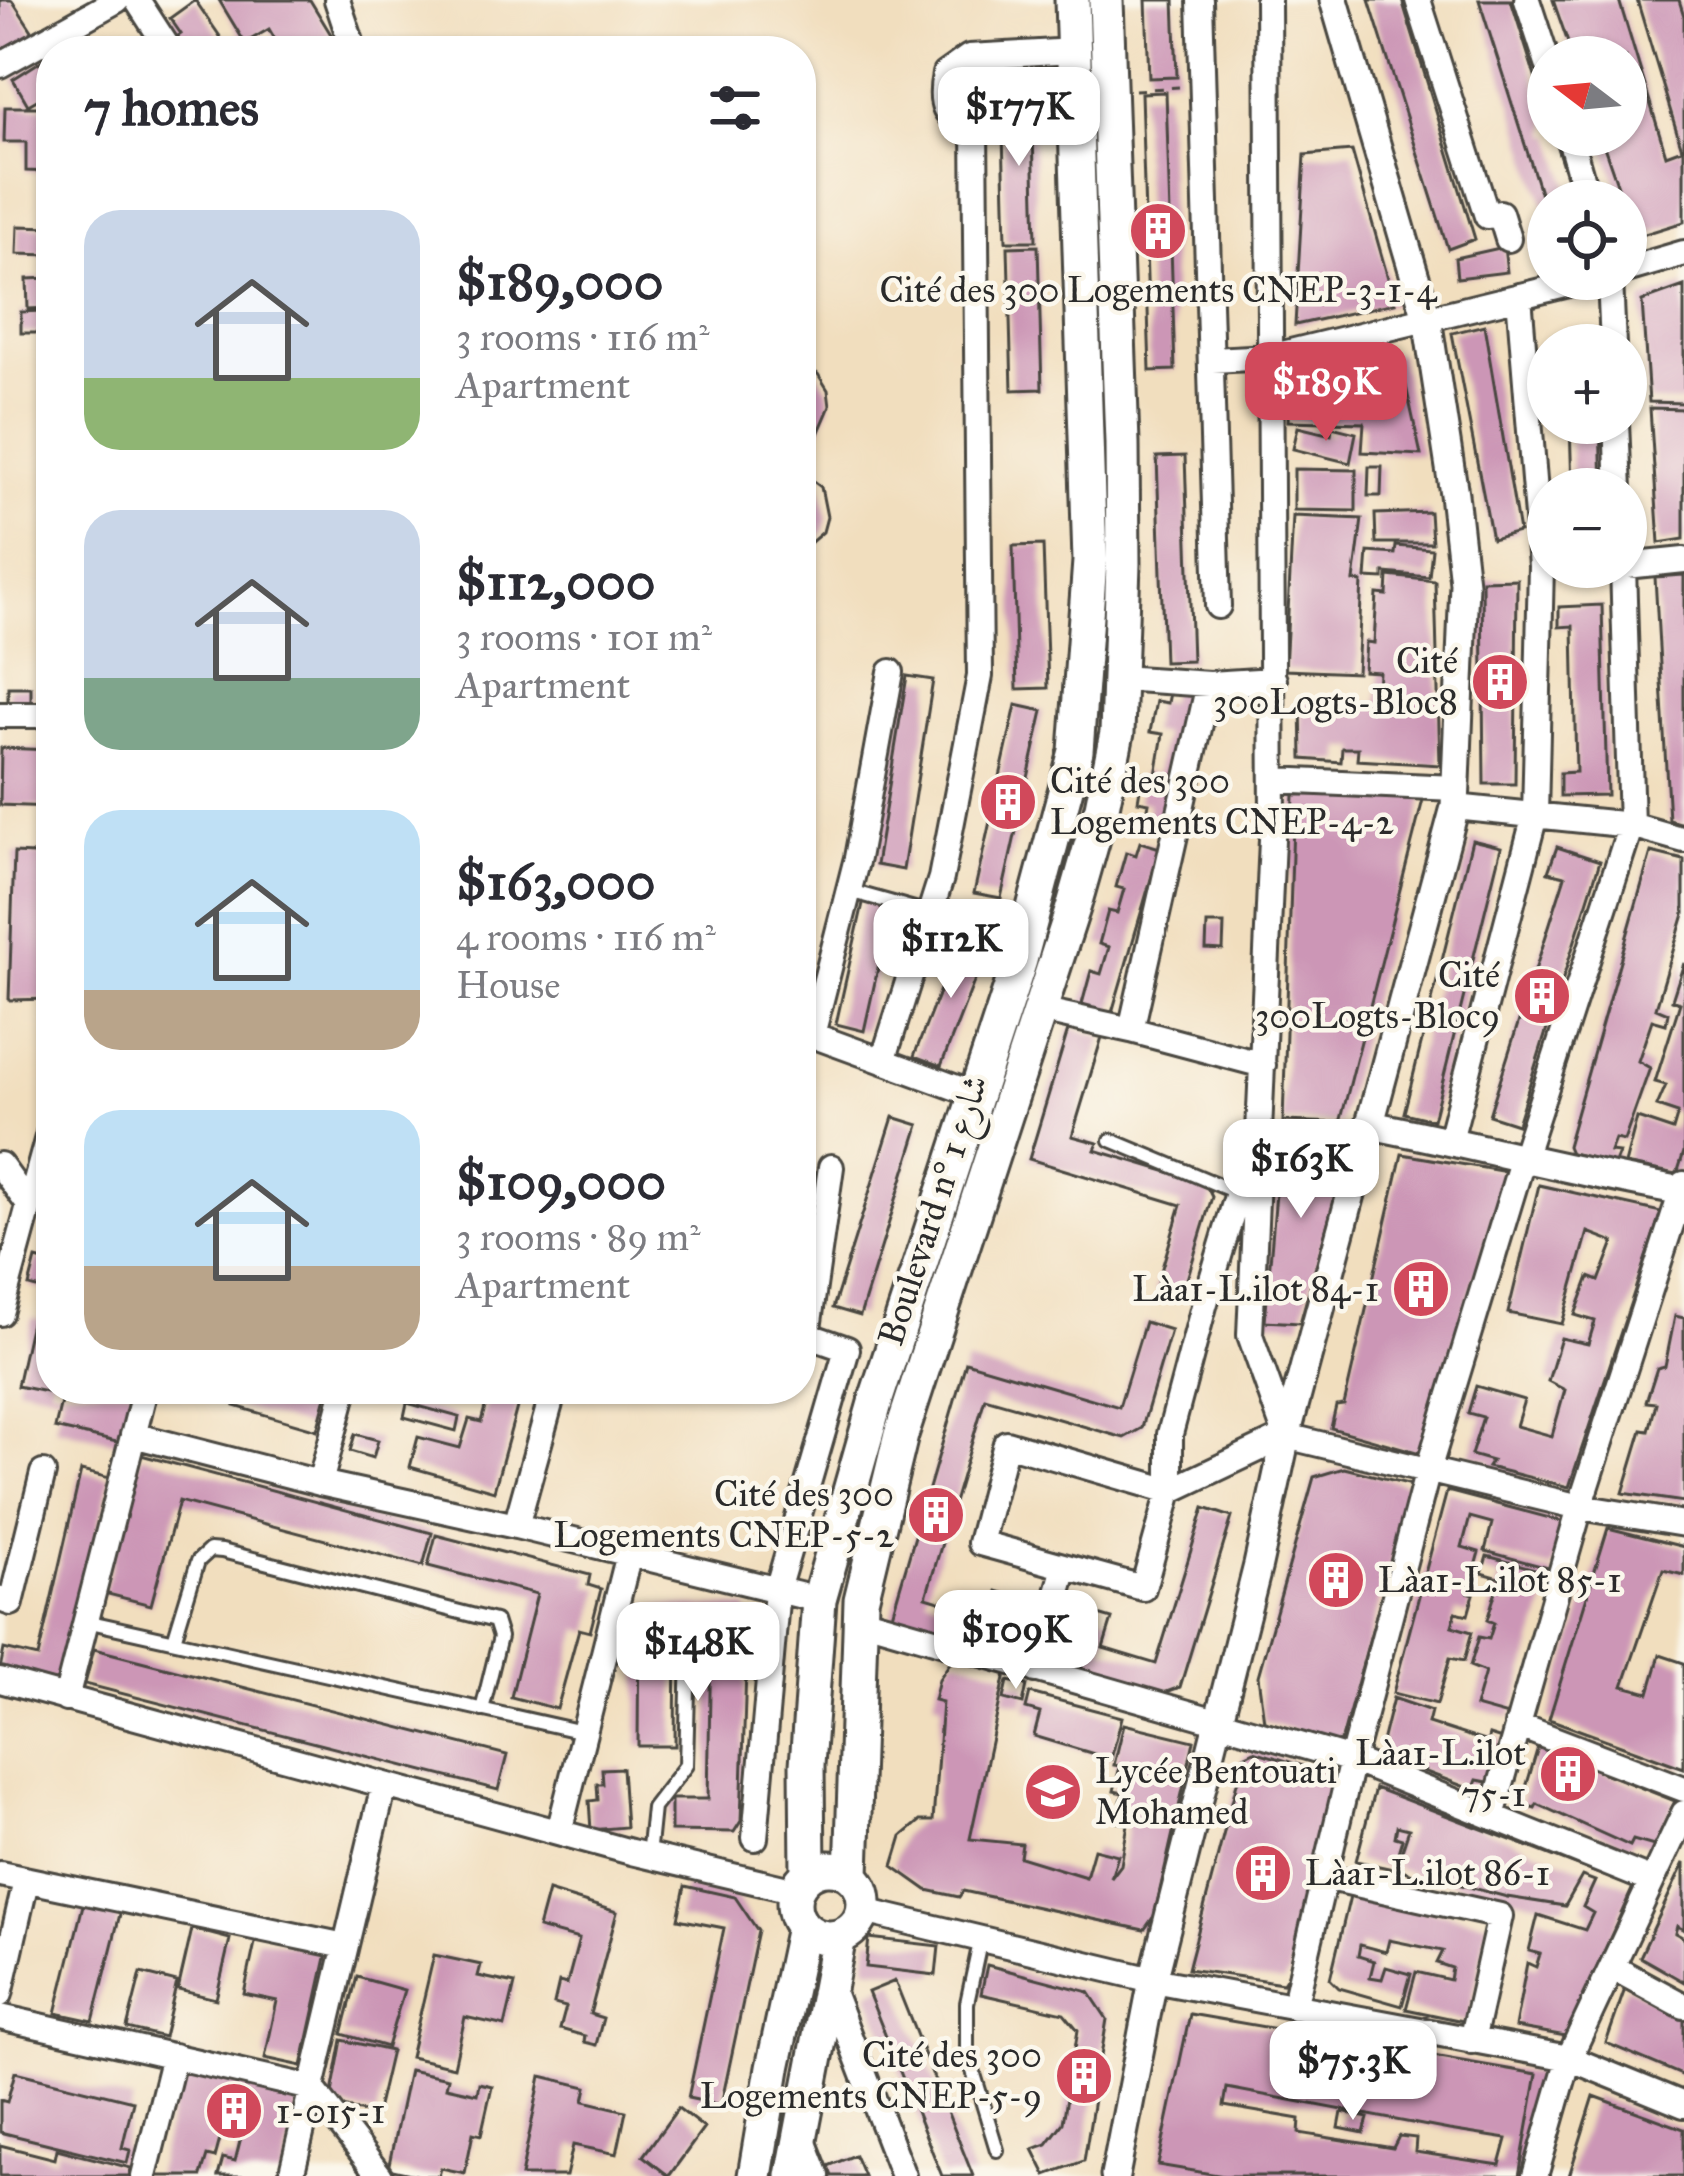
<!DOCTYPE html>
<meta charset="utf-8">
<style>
:root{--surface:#fff;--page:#f2f2f3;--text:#2b2b33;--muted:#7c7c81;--accent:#d1495b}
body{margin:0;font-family:"IM FELL Great Primer",Amiri,serif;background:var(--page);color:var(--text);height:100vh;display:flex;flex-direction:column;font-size:45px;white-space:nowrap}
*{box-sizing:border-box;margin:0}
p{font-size:39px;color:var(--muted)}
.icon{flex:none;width:66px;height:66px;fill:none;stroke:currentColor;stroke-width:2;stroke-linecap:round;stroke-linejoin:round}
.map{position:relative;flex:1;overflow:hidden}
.details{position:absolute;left:36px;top:36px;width:780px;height:1368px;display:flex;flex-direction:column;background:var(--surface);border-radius:48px;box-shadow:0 3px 9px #0004}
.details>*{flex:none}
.needle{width:78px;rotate:286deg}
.tools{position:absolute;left:1527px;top:36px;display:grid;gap:24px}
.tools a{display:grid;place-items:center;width:120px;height:120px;border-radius:50%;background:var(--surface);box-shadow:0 3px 9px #0004;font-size:60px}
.price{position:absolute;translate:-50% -102px;padding:0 27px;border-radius:24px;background:#fff;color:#222;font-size:39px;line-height:78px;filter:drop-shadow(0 3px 6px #0008)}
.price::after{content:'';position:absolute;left:50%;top:72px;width:36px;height:27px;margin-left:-18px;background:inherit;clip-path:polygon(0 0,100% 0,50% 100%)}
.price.current{background:var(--accent);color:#fff}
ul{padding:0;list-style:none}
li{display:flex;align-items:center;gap:36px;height:300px;padding:0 48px}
li span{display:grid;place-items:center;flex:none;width:336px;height:240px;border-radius:36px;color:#555}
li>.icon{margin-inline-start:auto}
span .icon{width:144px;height:144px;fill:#fffc;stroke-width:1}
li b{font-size:51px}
h2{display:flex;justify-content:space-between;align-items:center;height:144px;padding:0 48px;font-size:51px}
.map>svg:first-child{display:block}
.building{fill:#cc96b6;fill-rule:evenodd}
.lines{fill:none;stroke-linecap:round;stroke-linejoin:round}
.service-casing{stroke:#494641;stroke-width:18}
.minor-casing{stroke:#494641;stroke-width:30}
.tertiary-casing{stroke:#494641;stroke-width:33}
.secondary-casing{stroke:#494641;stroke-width:39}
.path{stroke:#494641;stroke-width:3;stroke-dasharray:9 9;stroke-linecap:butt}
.service{stroke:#fff;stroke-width:12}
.minor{stroke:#fff;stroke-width:24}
.tertiary{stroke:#fff;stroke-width:27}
.secondary{stroke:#fff;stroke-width:33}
.labels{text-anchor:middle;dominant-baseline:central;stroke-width:9;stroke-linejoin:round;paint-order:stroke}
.poi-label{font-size:36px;fill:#2b2b2b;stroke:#fbf7ec;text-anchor:end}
.street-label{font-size:36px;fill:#2b2b2b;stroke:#fbf7ec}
</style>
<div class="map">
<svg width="1684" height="2176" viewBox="0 0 1684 2176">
<rect width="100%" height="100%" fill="#fbf7ec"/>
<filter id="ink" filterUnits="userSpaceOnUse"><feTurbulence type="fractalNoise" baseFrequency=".00833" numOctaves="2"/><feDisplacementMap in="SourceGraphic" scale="24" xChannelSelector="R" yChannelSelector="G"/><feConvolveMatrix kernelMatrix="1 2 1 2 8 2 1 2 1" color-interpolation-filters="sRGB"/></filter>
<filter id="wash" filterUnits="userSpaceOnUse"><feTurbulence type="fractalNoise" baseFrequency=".004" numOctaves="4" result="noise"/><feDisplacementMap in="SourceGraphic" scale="48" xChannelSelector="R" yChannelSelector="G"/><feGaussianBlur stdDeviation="2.7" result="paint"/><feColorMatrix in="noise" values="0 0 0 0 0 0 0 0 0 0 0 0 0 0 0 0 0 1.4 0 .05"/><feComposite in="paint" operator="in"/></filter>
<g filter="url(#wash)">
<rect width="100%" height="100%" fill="#f1debe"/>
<g id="blocks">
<path class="building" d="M0 0H12L36 37 0 57Z
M195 0 230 51H184L175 38 181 34 170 18Z
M219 0H310L341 51H282L269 29 245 43Z
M1146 0H1174L1177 77 1149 78Z
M1369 0H1402L1475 239 1448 249Z
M1479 0H1511L1548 118V135H1553L1574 201H1548V217Z
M1553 0H1619L1666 155 1682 149 1637 0H1679L1684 16V222L1635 237 1626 201H1623L1600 135H1626V57H1573Z
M46 58 51 67V92L28 105 13 79Z
M1166 92 1175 370 1150 371 1141 93Z
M1032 97 1036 241H1006L1002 98Z
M5 107H51V172L26 171V142H4Z
M1352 151 1395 303 1295 325 1305 155Z
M18 226 51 227V255L17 254Z
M1038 246 1042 389 1012 390 1008 247Z
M1504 247 1507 272 1457 278 1455 258Z
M51 278V308L28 309 27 279Z
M1684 286V403L1649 402 1642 301Z
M42 311 43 333H21V312Z
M1484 325 1519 532 1492 539 1452 333Z
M1377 353 1399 354 1421 455 1362 452 1364 423 1288 421 1291 372H1301L1302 364 1334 366V379H1341L1342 359 1363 361 1361 397 1375 398Z
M801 363 818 374 828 390 830 406 818 434 801 445Z
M1650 408 1684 409V539L1659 543Z
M1570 423H1600L1602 489H1572Z
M1298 427 1331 435 1332 427 1356 433 1350 463 1293 449Z
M1185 456 1192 661 1164 662 1157 457Z
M1369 467H1382L1381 496H1368Z
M1294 469 1356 470V511L1294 510Z
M801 472 821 487 827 517 823 532 801 551Z
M1430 512 1432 543H1376L1375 514Z
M1293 516 1362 519 1354 581 1362 582 1357 673 1285 670Z
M1043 545 1048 688 1017 689 1013 546Z
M1396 546 1432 549 1429 577 1384 573V579L1366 578 1368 552 1395 554Z
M1684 575V824L1669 820 1655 577Z
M1388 576 1435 581 1440 765 1357 760 1358 748H1342L1341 762 1302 759 1301 700 1377 705 1379 672 1364 671 1366 642 1374 643 1377 594 1387 595Z
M1517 579 1515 784H1484L1482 580Z
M1602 605 1607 795 1560 796V773L1576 772 1573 626 1559 627V607Z
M907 676 933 680 903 870 876 865Z
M8 687H31V707H8Z
M1171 687 1196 692 1171 825 1146 820 1149 803 1138 801 1143 772 1156 775 1163 734 1150 732 1156 701 1168 703Z
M1016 705 1043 711 1001 898 974 893Z
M1 748 51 750V807L0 805Z
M1425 792 1340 1123 1283 1121 1294 795Z
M1472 840 1501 847 1433 1120 1404 1113Z
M1140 842 1160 848 1109 1023 1087 1017 1090 1006 1082 1004 1091 971 1101 974 1109 947 1099 944 1108 911 1117 913 1124 889 1116 887 1126 852 1136 855Z
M1557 847 1600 861 1517 1124 1489 1115 1565 876 1548 872Z
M1651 852 1684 860V914L1656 1008 1668 1013 1666 1024 1652 1020 1638 1061 1650 1068 1624 1141 1615 1139 1610 1152 1619 1153 1615 1163 1570 1153 1567 1146Z
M14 853 51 855V999L9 1000Z
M864 899 892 905 864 1031 836 1024Z
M1207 924H1224L1223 950 1206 949Z
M961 936 988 946 941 1066 914 1056Z
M1684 963V1152L1677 1174 1625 1164 1637 1118 1673 1130 1678 1113 1657 1106 1666 1085 1655 1082 1680 1003 1672 1000Z
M1069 1027 1102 1037 1072 1136 1098 1143 1095 1150 1205 1183 1212 1197 1181 1299 1155 1291 1181 1205 1029 1159Z
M893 1117 919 1125 860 1316 833 1308Z
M1281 1135 1350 1144 1300 1323 1265 1321Z
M1402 1154 1507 1172 1420 1453 1331 1428 1336 1406 1344 1405Z
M1539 1185 1661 1212 1569 1487 1488 1467 1492 1461 1471 1455 1483 1417 1468 1413 1476 1386 1524 1400 1516 1426 1552 1436 1565 1390 1548 1381 1561 1338 1588 1344 1595 1321 1575 1315 1589 1277 1599 1281 1614 1242 1588 1232 1562 1324 1508 1313Z
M36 1259 51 1263V1292L29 1286Z
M1675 1316 1684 1318V1502L1623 1493 1642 1430 1649 1431 1656 1403 1646 1402 1657 1368 1665 1366Z
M32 1318 51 1322V1389H62L61 1395 17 1386Z
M1145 1322 1171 1330 1142 1428 1124 1438 985 1398 926 1597 989 1616 997 1591 1026 1600 1010 1653 891 1618 966 1362 1119 1407Z
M64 1389H133L121 1443 55 1428Z
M240 1389H312L327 1393 317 1430 235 1406Z
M490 1389H522L494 1491 410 1467 418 1437 460 1448 469 1419 481 1422Z
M407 1403 459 1417 456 1431 404 1417Z
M355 1434 378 1440 373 1458 350 1451Z
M141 1455 432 1533 423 1566 179 1501 151 1605 104 1593Z
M1344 1468 1412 1485 1342 1739 1337 1743 1264 1721 1258 1676 1314 1477Z
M81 1471 110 1478 62 1683 0 1669 4 1649 38 1657Z
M1447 1491 1565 1522 1552 1569 1485 1551 1492 1523 1470 1517 1462 1547 1479 1552 1468 1592 1474 1594 1468 1615 1456 1612 1452 1626 1472 1632 1464 1661 1450 1658 1437 1704 1393 1693Z
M1204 1508 1232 1517 1180 1687 1161 1694 1083 1670 1075 1649 1092 1613 1112 1619 1103 1648 1156 1664Z
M1608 1528 1684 1547V1575L1663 1570 1623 1686 1649 1693 1660 1655 1684 1663V1768L1549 1719Z
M436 1535 590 1575 588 1585 601 1589 590 1632 579 1629 557 1709 511 1697 537 1594 428 1566Z
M1487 1556 1554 1574 1511 1717 1475 1707 1485 1672 1470 1666 1479 1637 1489 1639 1494 1623 1487 1620 1500 1578 1482 1573Z
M649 1605 748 1608 741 1821 734 1832 671 1831V1799H708L711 1640 676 1639 675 1746H638L639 1618Z
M94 1649 507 1755 498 1790 85 1684Z
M954 1657 1006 1673 970 1839 1022 1844 1020 1857 1086 1877 1094 1849 1118 1855 1111 1878 1121 1865 1128 1824 1116 1822 1123 1793 1114 1791 1120 1766 1114 1765 1124 1724 1194 1741 1154 1916 1144 1930 963 1891 959 1897 927 1890 893 1866 902 1836 920 1821H933L942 1702 934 1700 939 1679Z
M1008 1681 1027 1685 1023 1704 1004 1699Z
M1030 1693 1122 1717 1111 1759 1034 1736 1040 1713 1026 1709Z
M1393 1698 1431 1711 1428 1723 1487 1742 1489 1735 1502 1739 1488 1782 1477 1780 1473 1790 1379 1754Z
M1538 1747 1675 1801 1654 1846 1633 1840 1630 1846 1537 1804 1535 1808 1521 1804Z
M1254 1751 1336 1776 1288 1975 1283 1983 1188 1969 1244 1756Z
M622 1768 626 1827 591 1830 589 1801 598 1800 597 1784H603L602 1769Z
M1375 1788 1633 1887 1566 2036 1515 2027 1527 1963 1536 1967 1540 1954 1529 1951 1538 1915 1585 1930 1593 1913 1583 1907 1595 1881 1582 1876 1565 1906 1507 1897 1439 1879 1438 1883 1396 1868 1409 1829 1397 1826 1395 1837 1402 1839 1393 1869 1356 1861Z
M1684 1863V1930L1677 1926 1675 1933 1684 1938V1982L1640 1957Z
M685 1886 735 1897 758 1931 721 2105 688 2098 724 1928 678 1919Z
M548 1891 617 1912 590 2014 603 2018 596 2045 584 2042 585 2036 560 2029 566 2007 554 2004 559 1982 567 1984 579 1939 538 1928Z
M1350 1896 1488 1922 1468 2022 1406 2009 1416 1972 1450 1980 1452 1968 1437 1963 1443 1951 1389 1940 1386 1952 1360 1945 1358 1956 1374 1961 1370 1977 1382 1979 1386 1967 1411 1974 1402 2006 1339 1988 1330 1979Z
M84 1901 121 1910 93 2021 56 2013Z
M192 1929 230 1939 216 1999 178 1990Z
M256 1938 327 1953 302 2066 265 2058 277 2001 244 1994Z
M869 1938 939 1946 936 1975 866 1967Z
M434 1955 481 1965 478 1976 515 1984 505 2026 465 2017 454 2067 410 2057Z
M987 1965 1089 1992 1107 2019 1084 2161 1046 2175 1033 2149 1047 2144 1063 2123 1078 2030 1064 2013 981 1994Z
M141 1973 177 1982 164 2037 127 2028Z
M357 1977 404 1990 387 2047 342 2034Z
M895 1981 973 2176H942L868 1992Z
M1626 1986 1684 2017V2076L1606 2043Z
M1190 2014 1537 2074 1519 2176H1224L1158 2165ZM1227 2088 1449 2130 1507 2139 1500 2165 1415 2152 1416 2138 1399 2136 1393 2148 1299 2133 1300 2119 1224 2106Z
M342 2040 391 2051 376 2115 330 2104Z
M182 2070 300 2098 282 2176H218L223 2158 235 2161 243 2129 224 2124 215 2158 207 2156 201 2176H155Z
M409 2070 448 2078 446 2087 477 2094 479 2083 492 2086 481 2135 473 2133 465 2173 441 2168 439 2176H420L388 2169Z
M15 2072 133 2101 122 2148 130 2150 127 2163 0 2132V2100L7 2102Z
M541 2076 587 2087 584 2101 626 2111 617 2154 573 2145 566 2176H521Z
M1594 2096 1684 2129V2176H1569Z
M678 2108 704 2128 669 2176 643 2156Z
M1342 2112 1368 2118 1364 2133 1339 2128Z
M0 2145 55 2159 57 2149 131 2168 129 2176H0Z
M855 2155 864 2176H832L828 2166Z"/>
</g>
</g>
<g filter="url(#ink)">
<use href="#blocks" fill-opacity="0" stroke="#494641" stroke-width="3"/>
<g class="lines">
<defs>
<path id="service" d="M850 891 1022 939
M1111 1140 1238 1193
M86 1621 583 1732
M174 1640 198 1561 210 1550 222 1551 495 1621 500 1637 482 1710
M648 1856 653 1808 686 1765 689 1652
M981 1938 967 2003V2051L997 2150"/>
<path id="minor" d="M137 0 170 51
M337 0 354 51
M1200 0 1218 606
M1268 0 1273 817 1250 1335 1286 1436
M1418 0 1487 216 1500 213 1508 239
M1527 0 1548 64
M0 65 117 0
M1569 135 1588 201
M1626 270 1684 253
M1610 279 1613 345
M1212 360 1270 357 1590 279
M1616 423 1619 489
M1626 566 1684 560
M891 672 857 858 812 1035 976 1095
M1119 678 1209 684
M0 715H51
M1273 780 1455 788
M1455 807 1631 825 1684 840
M1040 1010 1131 1030
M883 1061 941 878 980 676 975 126C943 121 939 103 945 74L969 57 1074 51
M1263 1065 1131 1030 1209 684 1274 680
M1450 1140 1535 815 1541 566 1519 296
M1261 1142 1238 1193 1204 1306 1170 1434V1491L1143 1588 980 1543 1006 1443 1170 1491 1286 1436 1580 1507 1684 1524
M0 1165 29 1205
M0 1313 51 1126
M807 1336 831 1167
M554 1389 516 1526 819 1600
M133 1435 320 1483 345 1389
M320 1483 516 1526
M0 1599 11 1603 43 1473
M861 1619 1352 1760 1652 1881
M1036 1670 1065 1567
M0 1680 631 1852 796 1891
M66 1699 145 1389
M1517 1725 1684 1789
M1492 1816 1580 1507 1684 1184
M559 1832 629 1554
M755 1838 777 1590 847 1349 801 1333
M0 1874 345 1946
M1325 1877 1500 1916 1472 2041
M864 1911 1153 1980 1569 2058 1684 2105
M1612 1967 1684 2006
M829 1984 903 2176
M0 1994 26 1881
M1294 2007 1352 1760 1428 1470 1522 1161 1631 825 1623 567
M0 2017 312 2088 380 2176
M801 2135 817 2176
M144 2176 174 2056
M291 2176 384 1785
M1535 2176 1569 2058 1684 1813"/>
<path id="tertiary" d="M1370 1125C1475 1145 1578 1173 1684 1191
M1115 2176 1153 1980 1258 1565 1286 1436 1455 807 1464 583 1454 494 1427 318 1334 0"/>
<path id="secondary" d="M794 1903a35 35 0 1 1 70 0a35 35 0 1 1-70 0Z
M808 1874 807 1765 819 1600 877 1396 1020 960 1076 751 1090 561 1072 0
M852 1875 861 1600 901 1435 1074 905 1102 807 1117 733 1123 564 1122 443 1106 0
M755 2176 773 2068 803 1927
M793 2176 839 1937"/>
</defs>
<use href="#service" class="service-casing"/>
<use href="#minor" class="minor-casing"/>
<use href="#tertiary" class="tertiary-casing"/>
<use href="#secondary" class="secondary-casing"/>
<path class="path" d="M1135 90 1179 87"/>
<use href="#service" class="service"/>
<use href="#minor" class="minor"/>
<use href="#tertiary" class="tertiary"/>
<use href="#secondary" class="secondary"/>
</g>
</g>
<defs>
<symbol id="building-disc" viewBox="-11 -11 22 22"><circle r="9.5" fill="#d1495b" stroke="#fbf7ec"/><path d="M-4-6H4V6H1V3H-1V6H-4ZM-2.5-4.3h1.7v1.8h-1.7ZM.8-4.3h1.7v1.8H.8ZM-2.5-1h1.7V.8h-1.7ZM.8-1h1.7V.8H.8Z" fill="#fff"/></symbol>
<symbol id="school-disc" viewBox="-11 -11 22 22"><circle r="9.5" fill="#d1495b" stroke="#fbf7ec"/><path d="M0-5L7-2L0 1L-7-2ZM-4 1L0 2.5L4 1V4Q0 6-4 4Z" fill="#fff"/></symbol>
</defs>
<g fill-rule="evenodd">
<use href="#building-disc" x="1125" y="198" width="66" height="66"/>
<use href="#building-disc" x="1467" y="649" width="66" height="66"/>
<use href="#building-disc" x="975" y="769" width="66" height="66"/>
<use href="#building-disc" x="1509" y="963" width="66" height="66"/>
<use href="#building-disc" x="1388" y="1256" width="66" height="66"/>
<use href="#building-disc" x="903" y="1482" width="66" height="66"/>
<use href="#building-disc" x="1303" y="1547" width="66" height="66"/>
<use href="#building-disc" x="1535" y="1741" width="66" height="66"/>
<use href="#school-disc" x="1020" y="1759" width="66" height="66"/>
<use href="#building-disc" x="1230" y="1840" width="66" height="66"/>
<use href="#building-disc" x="1051" y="2043" width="66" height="66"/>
<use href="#building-disc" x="201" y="2078" width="66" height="66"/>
</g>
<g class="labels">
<g class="poi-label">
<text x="1158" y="290" text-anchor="middle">Cité des 300 Logements CNEP-3-1-4</text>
<text x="1458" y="661">Cité<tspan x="1458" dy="41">300Logts-Bloc8</tspan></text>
<text x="1050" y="781" text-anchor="start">Cité des 300<tspan x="1050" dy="41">Logements CNEP-4-2</tspan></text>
<text x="1500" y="975">Cité<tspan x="1500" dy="41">300Logts-Bloc9</tspan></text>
<text x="1379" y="1289">Làa1-L.ilot 84-1</text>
<text x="894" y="1494">Cité des 300<tspan x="894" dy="41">Logements CNEP-5-2</tspan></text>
<text x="1378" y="1580" text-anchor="start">Làa1-L.ilot 85-1</text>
<text x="1526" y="1753">Làa1-L.ilot<tspan x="1526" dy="41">75-1</tspan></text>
<text x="1095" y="1771" text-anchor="start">Lycée Bentouati<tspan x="1095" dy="41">Mohamed</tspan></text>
<text x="1305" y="1873" text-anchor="start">Làa1-L.ilot 86-1</text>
<text x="1042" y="2055">Cité des 300<tspan x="1042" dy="41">Logements CNEP-5-9</tspan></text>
<text x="276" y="2111" text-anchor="start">1-015-1</text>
</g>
<g class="street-label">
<text transform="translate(933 1210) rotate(-72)">Boulevard n° شارع 1</text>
</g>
</g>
</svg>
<div class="tools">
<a><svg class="needle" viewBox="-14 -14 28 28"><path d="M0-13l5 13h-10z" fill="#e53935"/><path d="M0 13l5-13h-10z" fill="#7c7c81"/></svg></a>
<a><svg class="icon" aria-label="locate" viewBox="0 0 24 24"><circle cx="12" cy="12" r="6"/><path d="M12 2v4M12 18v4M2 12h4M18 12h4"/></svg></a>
<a>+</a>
<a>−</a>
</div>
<b class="price" style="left:1019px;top:169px">$177K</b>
<b class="price current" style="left:1326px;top:444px">$189K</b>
<b class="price" style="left:951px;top:1001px">$112K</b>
<b class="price" style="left:1301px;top:1221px">$163K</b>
<b class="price" style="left:1016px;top:1692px">$109K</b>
<b class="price" style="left:698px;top:1704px">$148K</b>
<b class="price" style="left:1353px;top:2123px">$75.3K</b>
<section class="details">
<h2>7 homes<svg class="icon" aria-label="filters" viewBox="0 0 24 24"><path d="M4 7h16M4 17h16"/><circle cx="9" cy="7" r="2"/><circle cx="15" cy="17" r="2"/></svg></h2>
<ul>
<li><span style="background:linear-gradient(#c9d6e8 70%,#8fb573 0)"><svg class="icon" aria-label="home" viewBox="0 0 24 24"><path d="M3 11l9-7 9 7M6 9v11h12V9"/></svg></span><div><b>$189,000</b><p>3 rooms · 116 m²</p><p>Apartment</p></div></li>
<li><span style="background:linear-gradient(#c9d6e8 70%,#7fa58c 0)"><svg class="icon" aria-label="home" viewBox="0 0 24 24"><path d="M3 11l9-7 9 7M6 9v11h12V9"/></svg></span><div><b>$112,000</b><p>3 rooms · 101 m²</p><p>Apartment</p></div></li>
<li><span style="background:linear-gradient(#bfe0f5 75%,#b9a48a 0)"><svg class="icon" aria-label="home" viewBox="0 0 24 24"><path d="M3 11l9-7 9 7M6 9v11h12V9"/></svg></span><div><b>$163,000</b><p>4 rooms · 116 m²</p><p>House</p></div></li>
<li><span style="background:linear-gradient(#bfe0f5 65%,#b9a48a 0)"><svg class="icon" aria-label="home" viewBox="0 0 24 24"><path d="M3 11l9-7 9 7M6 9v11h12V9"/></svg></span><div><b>$109,000</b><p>3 rooms · 89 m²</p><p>Apartment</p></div></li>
</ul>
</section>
</div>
